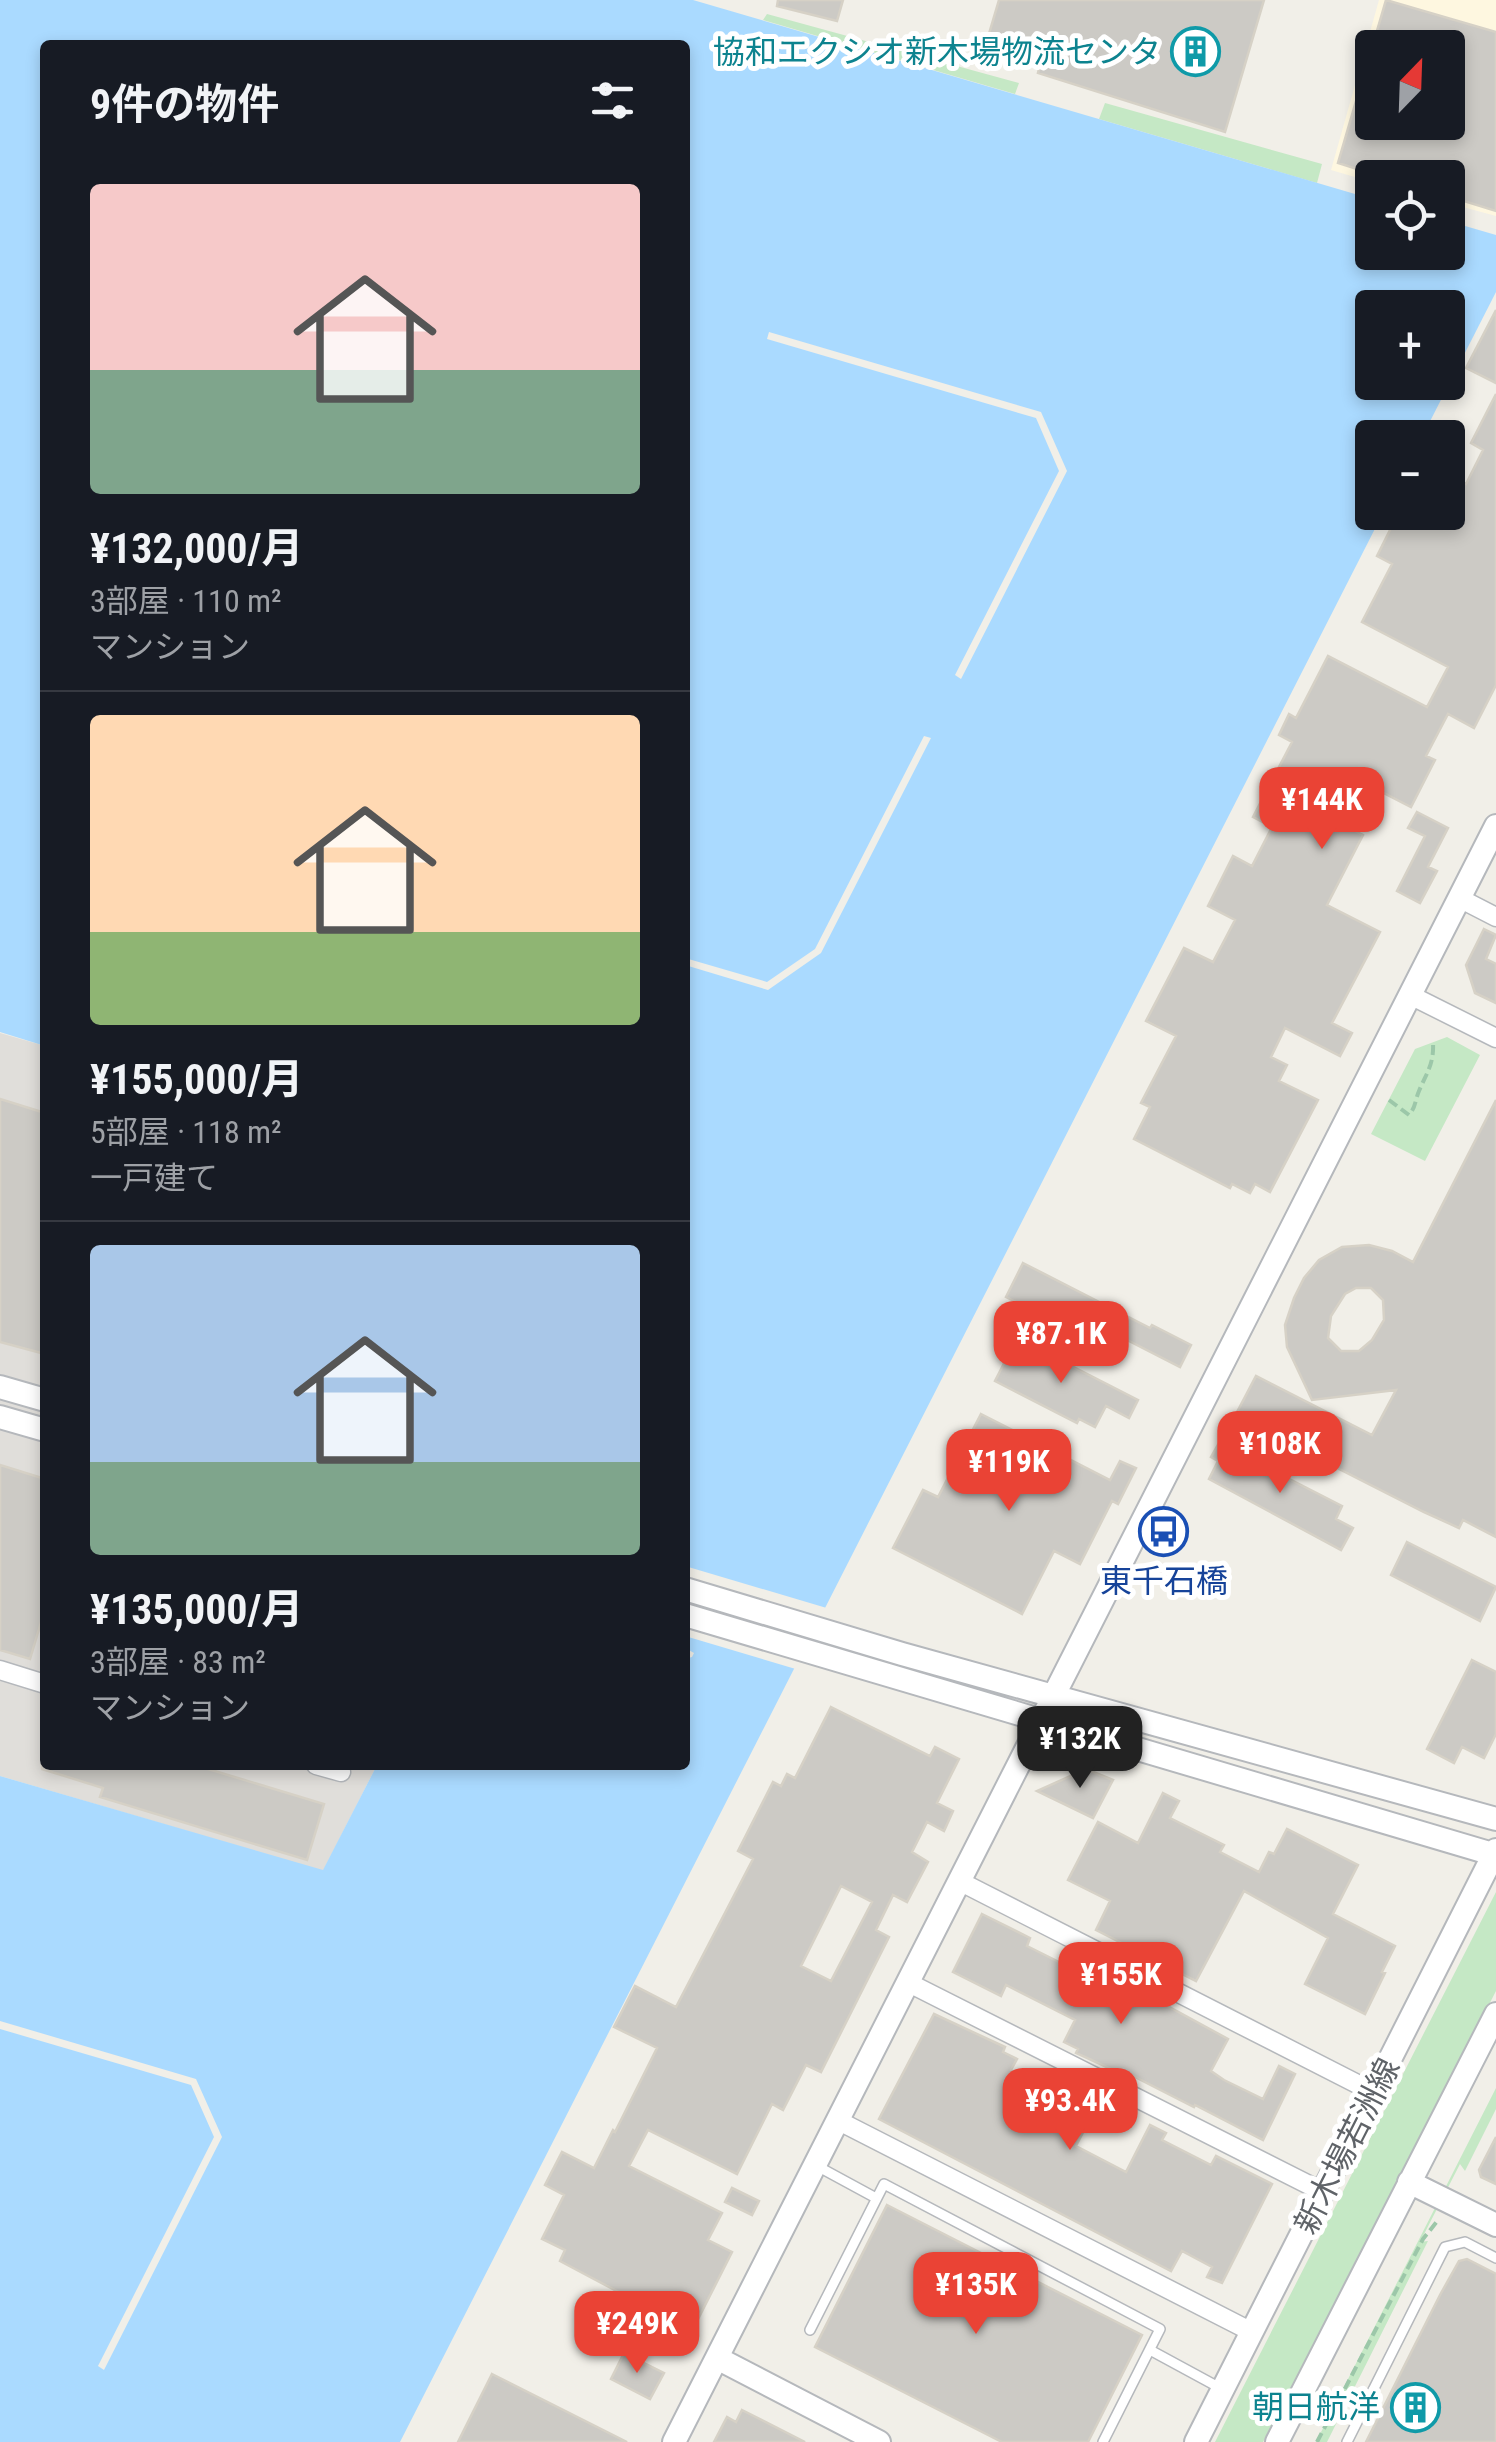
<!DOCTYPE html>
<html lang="ja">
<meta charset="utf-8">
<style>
:root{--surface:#171b24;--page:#20242c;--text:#f1f3f6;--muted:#9ea1a6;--line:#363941;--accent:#ea4335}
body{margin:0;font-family:"Roboto Condensed","Noto Sans JP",sans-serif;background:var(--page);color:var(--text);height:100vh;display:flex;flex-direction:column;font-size:38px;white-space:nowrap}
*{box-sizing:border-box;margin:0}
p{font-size:32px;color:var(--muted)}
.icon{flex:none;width:55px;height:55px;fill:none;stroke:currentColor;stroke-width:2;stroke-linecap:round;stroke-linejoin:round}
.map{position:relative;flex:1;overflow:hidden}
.panel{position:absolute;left:40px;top:40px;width:650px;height:1730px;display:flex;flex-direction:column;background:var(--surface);border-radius:10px;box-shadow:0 5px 15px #0003}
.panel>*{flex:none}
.needle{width:65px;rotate:23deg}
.controls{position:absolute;left:1355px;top:30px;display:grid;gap:20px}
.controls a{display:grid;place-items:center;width:110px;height:110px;border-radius:10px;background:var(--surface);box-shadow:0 5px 15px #0003;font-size:50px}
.price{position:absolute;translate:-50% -85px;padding:0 22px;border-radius:20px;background:var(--accent);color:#fff;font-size:32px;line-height:65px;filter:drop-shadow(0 2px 5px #0008)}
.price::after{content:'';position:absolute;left:50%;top:60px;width:30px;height:22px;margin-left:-15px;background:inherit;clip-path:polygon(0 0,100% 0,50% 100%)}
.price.selected{background:#222;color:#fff}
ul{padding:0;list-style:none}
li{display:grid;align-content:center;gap:20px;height:530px;padding:0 50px}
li+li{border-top:2px solid var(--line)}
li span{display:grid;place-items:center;height:310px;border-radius:10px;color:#555}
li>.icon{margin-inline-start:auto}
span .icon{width:180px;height:180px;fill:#fffc;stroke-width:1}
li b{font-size:42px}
h2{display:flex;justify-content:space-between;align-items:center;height:120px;padding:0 50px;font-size:42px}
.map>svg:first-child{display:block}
.commercial{fill:#fef7e0;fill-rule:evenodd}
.industrial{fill:#e0deda}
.green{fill:#c5e8c5}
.water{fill:#aadaff;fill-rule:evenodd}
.pier{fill:#f1efe8}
.building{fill:#cccac5;stroke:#d6d1c6;stroke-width:2.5;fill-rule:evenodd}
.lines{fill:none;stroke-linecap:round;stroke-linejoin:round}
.service-casing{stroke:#b5b8bc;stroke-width:12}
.minor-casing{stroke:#b5b8bc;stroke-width:21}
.tertiary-casing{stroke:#b5b8bc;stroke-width:26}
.path{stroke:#9cc7a9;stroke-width:4;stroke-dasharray:10 5;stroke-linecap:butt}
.service{stroke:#fff;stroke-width:9}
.minor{stroke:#fff;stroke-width:18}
.tertiary{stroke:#fff;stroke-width:22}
.labels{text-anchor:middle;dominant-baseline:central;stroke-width:10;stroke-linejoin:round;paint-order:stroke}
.culture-label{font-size:32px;fill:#0d838f;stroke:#fff;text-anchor:end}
.transit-label{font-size:32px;fill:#164399;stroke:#fff}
.street-label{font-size:32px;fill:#5f6368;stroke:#fff}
</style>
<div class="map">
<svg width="1496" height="2442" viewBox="0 0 1496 2442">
<rect width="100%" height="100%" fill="#f1efe8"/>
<path class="commercial" d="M1379 0H1496V216L1448 203V178H1372V182L1331 170ZM1372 48H1448V122H1372Z"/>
<path class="industrial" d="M0 1033 45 1046V1765H377L323 1871 0 1776Z"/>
<path class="green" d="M767 14 1019 83 1015 94 763 20Z
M1105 103 1322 164 1317 183 1099 119Z
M1447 1037 1480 1055 1425 1161 1371 1134 1415 1049Z
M1496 1892V1991L1263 2442H1215Z
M1496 2088V2109L1465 2171 1460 2164 1420 2242 1428 2241 1327 2442H1316Z"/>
<path class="water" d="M0 0H693L1372 199V252H1448V221L1496 235V292L1422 437 1372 438V512L1383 513 400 2442H0V1776L323 1870 377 1765H685V1659L692 1657 694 1653 687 1649 685 1651V45H45V1046L0 1032ZM1372 308H1448V382H1372Z"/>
<path class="pier" d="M769 332 1041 412 1067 471 961 679 955 675 1059 471 1036 418 767 339Z
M924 736 931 738 821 953 768 990 685 965V958L767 982 815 949Z
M685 1566 830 1609 799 1670 685 1636Z
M0 2021 196 2079 222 2137 104 2370 98 2366 214 2137 191 2085 0 2029Z"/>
<path class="building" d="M778 0H843L837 21 777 6Z
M999 0H1264L1225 132 1038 73 1040 65 983 54Z
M1386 0 1496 32V211L1448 196V178H1385L1338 163 1368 60 1372 61V122H1448V48H1372Z
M1496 310V383L1466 368Z
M1496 394V685L1474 728 1448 714 1426 756 1435 760 1411 807 1364 783 1343 825 1363 835 1327 905 1380 932 1332 1023 1352 1033 1340 1056 1285 1028 1271 1057 1287 1065 1279 1081 1318 1100 1270 1192 1255 1184 1250 1193 1232 1184 1230 1188 1134 1139 1150 1107 1141 1103 1176 1036 1146 1021 1184 948 1213 962 1235 920 1208 906 1233 856 1252 866 1272 827 1253 817 1292 742 1279 735 1289 714 1296 718 1328 656 1427 707 1448 667 1362 622 1392 564 1377 556 1399 512H1448V474L1466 484 1483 450 1471 443Z
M1417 812 1448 828 1428 867 1437 871 1420 903 1397 891 1425 836 1408 828Z
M1484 929 1496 935 1486 959 1496 964V1003L1475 993 1466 965Z
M0 1099 45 1113V1354L0 1342Z
M1496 1100V1537L1463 1520 1459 1528 1424 1512 1235 1416 1256 1376 1372 1435 1396 1390 1312 1400 1287 1347 1285 1325 1294 1298 1304 1278 1319 1260 1342 1247 1369 1245 1392 1251 1413 1262ZM1356 1288H1371L1383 1300 1384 1320 1372 1340 1359 1351H1341L1328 1338 1331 1316 1345 1294Z
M1023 1263 1150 1328 1152 1325 1191 1345 1180 1367 1125 1339 1117 1354 1006 1297Z
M1017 1338 1138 1400 1129 1418 1106 1406 1095 1427 1079 1419 1077 1423 995 1381Z
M981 1414 1110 1480 1120 1461 1136 1468 1118 1504 1112 1501 1080 1564 1054 1551 1022 1614 893 1548 923 1490 938 1497Z
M1219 1443 1342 1506 1336 1519 1353 1528 1341 1550 1209 1479 1218 1461 1211 1457Z
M0 1465 45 1479V1609L30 1659 0 1650Z
M1407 1542 1496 1587 1480 1621 1391 1575Z
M1472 1660 1496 1672V1734L1484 1758 1462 1747 1454 1763 1427 1749Z
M831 1707 930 1756 935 1747 959 1759 937 1803 953 1811 944 1831 927 1822 912 1852 928 1862 907 1902 893 1895 876 1930 889 1937 821 2072 806 2065 783 2110 772 2104 737 2174 648 2130 629 2166 722 2213 708 2240 732 2252 692 2331 560 2261 565 2250 542 2239 564 2195 545 2185 562 2152 594 2168 613 2130 615 2132 657 2048 614 2027 635 1986 676 2007 753 1859 738 1851 773 1782 781 1786 787 1774 795 1778ZM841 1886 872 1902 831 1981 801 1966Z
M42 1765H94L108 1769 110 1765H195L324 1804 307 1860 100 1797 103 1788 42 1769Z
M1086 1769 1113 1780 1093 1818 1037 1791Z
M1163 1793 1179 1801 1170 1818 1224 1845 1220 1852 1259 1872 1269 1852 1274 1854 1287 1829 1358 1865 1333 1914 1395 1946 1382 1972 1385 1973 1365 2014 1305 1984 1328 1938 1244 1891 1196 1981 1096 1930 1110 1901 1068 1880 1098 1822 1138 1843Z
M982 1914 1030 1938 1027 1946 1083 1974 1087 1965 1118 1979 1228 2039 1211 2071 1224 2080 1263 2099 1279 2066 1295 2074 1263 2140 1195 2105 1194 2107 1127 2073 1126 2076 1076 2053 1078 2049 1064 2042 1075 2020 1006 1985 1001 1996 953 1972Z
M934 2014 1005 2047 1003 2052 1017 2059 1011 2070 1041 2085 1048 2070 1082 2084 1075 2099 1095 2109 1076 2146 1126 2172 1150 2125 1166 2133 1162 2140 1211 2165 1216 2156 1272 2184 1222 2283 1207 2277 1212 2267 1182 2251 1171 2271 879 2119Z
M1496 2137V2184L1481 2177 1479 2170Z
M732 2188 759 2201 752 2215 725 2202Z
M887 2205 1142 2335 1088 2442H1002L815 2347Z
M1467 2259 1496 2274V2442H1366L1440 2295 1459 2261Z
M624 2353 664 2373 650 2399 611 2379Z
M492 2374 627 2442H458Z
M742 2410 805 2442H714L727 2417 736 2422Z"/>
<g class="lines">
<defs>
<path id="service" d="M817 2166 876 2198
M810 2330 884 2184 1160 2329 1103 2442
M1150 2350 1222 2389
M1347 2442 1445 2247 1465 2242 1496 2258"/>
<path id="minor" d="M1459 898 1496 917
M1410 995 1496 1038
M0 1670 45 1684
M316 1765 341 1772
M959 1881 1375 2093
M907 1982 1323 2192
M837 2120 1252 2332"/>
<path id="tertiary" d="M0 1387 45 1400
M0 1417 45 1430
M685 1589 902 1654 1496 1819
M685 1615 1496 1855
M1409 2182 1496 2225
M717 2358 879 2442
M674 2442 1496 826
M1196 2442 1496 1850
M1277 2442 1496 2014"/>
</defs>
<use href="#service" class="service-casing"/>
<use href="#minor" class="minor-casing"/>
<use href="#tertiary" class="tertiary-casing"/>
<path class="path" d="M1389 1100 1409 1115C1416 1107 1415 1100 1419 1091 1427 1072 1434 1064 1433 1043
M1317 2442 1423 2239 1439 2219"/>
<use href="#service" class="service"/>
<use href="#minor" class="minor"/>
<use href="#tertiary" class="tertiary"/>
</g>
<defs>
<symbol id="building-ring" viewBox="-11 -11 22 22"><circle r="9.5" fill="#fff" stroke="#0f9aa8" stroke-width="1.5"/><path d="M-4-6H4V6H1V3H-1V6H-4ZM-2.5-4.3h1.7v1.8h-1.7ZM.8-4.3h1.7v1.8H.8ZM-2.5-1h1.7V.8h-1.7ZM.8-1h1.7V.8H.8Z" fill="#0f9aa8"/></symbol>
<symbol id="bus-ring" viewBox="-11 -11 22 22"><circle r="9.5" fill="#fff" stroke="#1a4fb4" stroke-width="1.5"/><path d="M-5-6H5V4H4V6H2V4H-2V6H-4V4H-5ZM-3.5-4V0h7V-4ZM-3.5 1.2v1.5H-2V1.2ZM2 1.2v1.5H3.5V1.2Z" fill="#1a4fb4"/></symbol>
</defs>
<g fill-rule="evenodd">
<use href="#building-ring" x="1168" y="24" width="55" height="55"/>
<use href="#bus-ring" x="1136" y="1504" width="55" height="55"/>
<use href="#building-ring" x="1388" y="2380" width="55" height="55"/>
</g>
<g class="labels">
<g class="culture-label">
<text x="1161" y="52">協和エクシオ新木場物流センタ</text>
<text x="1380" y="2407">朝日航洋</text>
</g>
<g class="transit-label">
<text x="1164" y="1581">東千石橋</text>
</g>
<g class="street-label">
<text transform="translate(1347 2146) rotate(-63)">新木場若洲線</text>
</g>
</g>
</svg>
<div class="controls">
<a><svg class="needle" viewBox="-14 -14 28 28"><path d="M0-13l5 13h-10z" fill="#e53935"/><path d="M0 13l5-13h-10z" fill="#9ea1a6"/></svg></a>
<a><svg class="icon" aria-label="locate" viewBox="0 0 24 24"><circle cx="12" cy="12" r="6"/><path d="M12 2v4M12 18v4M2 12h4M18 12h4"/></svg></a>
<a>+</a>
<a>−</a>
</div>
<b class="price" style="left:1322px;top:852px">¥144K</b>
<b class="price" style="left:1061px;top:1386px">¥87.1K</b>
<b class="price" style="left:1280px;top:1496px">¥108K</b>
<b class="price" style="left:1009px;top:1514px">¥119K</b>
<b class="price selected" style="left:1080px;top:1791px">¥132K</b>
<b class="price" style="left:1121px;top:2027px">¥155K</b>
<b class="price" style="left:1070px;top:2153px">¥93.4K</b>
<b class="price" style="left:976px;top:2337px">¥135K</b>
<b class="price" style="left:637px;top:2376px">¥249K</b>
<section class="panel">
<h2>9件の物件<svg class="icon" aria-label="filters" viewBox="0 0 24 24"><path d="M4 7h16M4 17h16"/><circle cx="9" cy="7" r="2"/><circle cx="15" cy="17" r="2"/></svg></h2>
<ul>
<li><span style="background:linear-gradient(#f6c9c9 60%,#7fa58c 0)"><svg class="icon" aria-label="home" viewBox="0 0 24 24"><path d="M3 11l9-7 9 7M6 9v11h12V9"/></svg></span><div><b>¥132,000/月</b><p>3部屋 · 110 m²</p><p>マンション</p></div></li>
<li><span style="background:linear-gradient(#ffd9b3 70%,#8fb573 0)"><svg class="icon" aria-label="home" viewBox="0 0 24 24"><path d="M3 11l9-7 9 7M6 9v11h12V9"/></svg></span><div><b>¥155,000/月</b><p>5部屋 · 118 m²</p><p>一戸建て</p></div></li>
<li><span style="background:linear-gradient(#a9c7e8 70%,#7fa58c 0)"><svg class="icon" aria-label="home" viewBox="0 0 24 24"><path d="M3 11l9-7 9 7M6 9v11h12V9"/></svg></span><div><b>¥135,000/月</b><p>3部屋 · 83 m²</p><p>マンション</p></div></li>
</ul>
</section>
</div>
